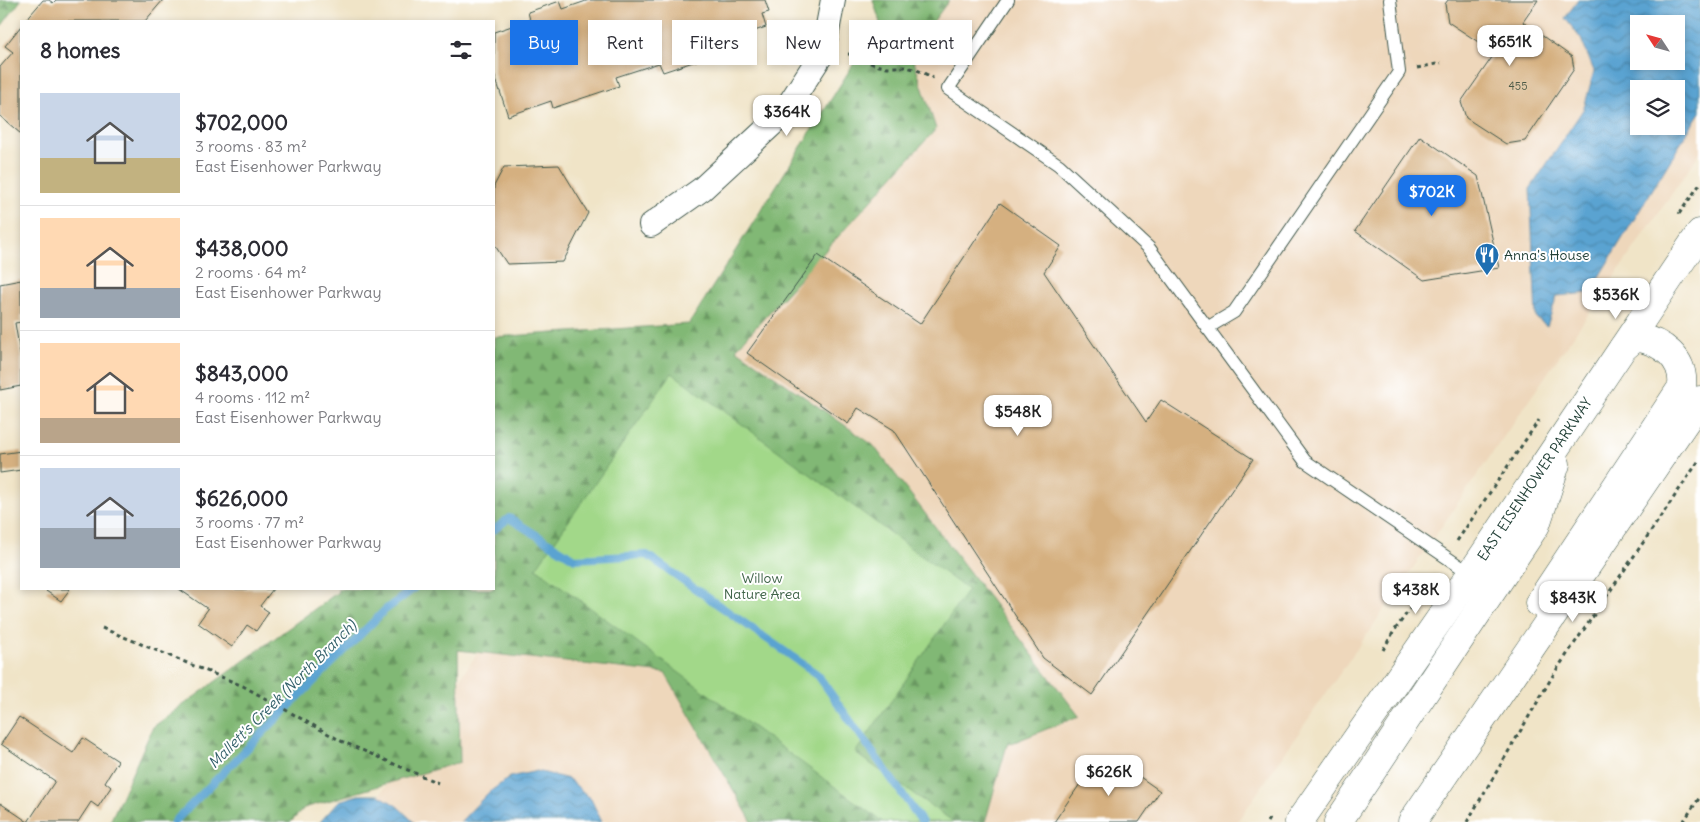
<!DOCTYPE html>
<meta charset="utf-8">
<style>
:root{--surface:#fff;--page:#f7f7f7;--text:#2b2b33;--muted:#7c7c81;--line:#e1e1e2;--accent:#1a73e8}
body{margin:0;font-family:Delius,sans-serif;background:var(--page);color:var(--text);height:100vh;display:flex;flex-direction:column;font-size:19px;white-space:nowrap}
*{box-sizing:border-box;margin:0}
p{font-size:16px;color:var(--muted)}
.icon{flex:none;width:28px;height:28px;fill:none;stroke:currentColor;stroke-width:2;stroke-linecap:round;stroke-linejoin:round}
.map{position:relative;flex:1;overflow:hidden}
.panel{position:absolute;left:20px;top:20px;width:475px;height:570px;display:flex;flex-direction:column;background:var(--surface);border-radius:0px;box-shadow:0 2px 8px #0003}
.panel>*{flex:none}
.banner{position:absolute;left:510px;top:20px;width:475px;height:45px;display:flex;gap:10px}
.needle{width:32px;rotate:306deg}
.fabs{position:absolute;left:1630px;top:15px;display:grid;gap:10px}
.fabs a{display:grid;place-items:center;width:55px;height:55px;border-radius:0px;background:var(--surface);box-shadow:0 2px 8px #0003;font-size:25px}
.price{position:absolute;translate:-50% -42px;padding:0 11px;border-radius:10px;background:#fff;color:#222;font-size:16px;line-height:32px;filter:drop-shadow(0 1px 2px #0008)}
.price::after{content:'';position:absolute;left:50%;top:30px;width:15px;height:11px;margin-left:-8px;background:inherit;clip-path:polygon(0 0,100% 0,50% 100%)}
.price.on{background:var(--accent);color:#fff}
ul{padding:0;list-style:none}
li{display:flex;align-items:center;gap:15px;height:125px;padding:0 20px}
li+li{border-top:1px solid var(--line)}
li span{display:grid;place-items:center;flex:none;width:140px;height:100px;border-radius:0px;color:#555}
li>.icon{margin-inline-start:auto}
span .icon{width:60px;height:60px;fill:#fffc;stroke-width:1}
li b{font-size:21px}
h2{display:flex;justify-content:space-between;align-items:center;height:60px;padding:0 20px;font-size:21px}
.pill{padding:0 18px;border-radius:0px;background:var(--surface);box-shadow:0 2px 8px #0003;font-size:18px;line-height:45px}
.pill.on{background:var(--accent);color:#fff}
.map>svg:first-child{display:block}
.built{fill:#eed7bb;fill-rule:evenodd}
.forest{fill:url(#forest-firs);stroke:#507a54}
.park{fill:#a2d889;stroke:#608a5e}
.water{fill:url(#water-waves);stroke:#3c7082;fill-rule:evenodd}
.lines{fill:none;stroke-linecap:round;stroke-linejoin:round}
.stream{stroke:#5aa3d1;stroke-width:8}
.building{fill:#d5b080}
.lane-casing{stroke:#3e564a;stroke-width:14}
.street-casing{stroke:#3e564a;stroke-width:26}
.secondary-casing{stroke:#3e564a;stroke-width:29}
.path{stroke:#3e564a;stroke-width:3;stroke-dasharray:4 4;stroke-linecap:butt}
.lane{stroke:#fff;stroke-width:12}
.street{stroke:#fff;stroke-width:24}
.secondary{stroke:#fff;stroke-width:28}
.labels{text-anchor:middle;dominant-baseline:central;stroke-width:4;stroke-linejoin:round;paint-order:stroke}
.number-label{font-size:11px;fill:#4c5a47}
.poi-label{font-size:14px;fill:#1f3d34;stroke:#fff;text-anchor:start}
.street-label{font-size:14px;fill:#1f3d34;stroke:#fff}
.park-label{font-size:14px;fill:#406449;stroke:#fff}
.water-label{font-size:15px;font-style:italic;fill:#34616b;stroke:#fff}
</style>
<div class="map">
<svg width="1700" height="822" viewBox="0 0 1700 822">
<defs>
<pattern id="forest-firs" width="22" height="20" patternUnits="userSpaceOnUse" patternTransform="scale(1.25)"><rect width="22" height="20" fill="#81b875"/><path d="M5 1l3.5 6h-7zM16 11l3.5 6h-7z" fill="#699761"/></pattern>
<pattern id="water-waves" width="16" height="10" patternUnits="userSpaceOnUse" patternTransform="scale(1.25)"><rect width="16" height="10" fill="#5aa3d1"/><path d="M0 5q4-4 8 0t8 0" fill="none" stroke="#4a86aa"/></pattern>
</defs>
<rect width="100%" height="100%" fill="#fff"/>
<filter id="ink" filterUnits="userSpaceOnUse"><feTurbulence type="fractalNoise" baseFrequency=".02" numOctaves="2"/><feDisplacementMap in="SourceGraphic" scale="10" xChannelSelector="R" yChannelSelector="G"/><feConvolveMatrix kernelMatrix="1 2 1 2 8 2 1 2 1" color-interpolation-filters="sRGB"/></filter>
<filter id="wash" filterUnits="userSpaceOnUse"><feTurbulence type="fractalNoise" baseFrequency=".0096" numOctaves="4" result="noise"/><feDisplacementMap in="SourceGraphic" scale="20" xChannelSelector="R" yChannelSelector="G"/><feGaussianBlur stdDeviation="1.12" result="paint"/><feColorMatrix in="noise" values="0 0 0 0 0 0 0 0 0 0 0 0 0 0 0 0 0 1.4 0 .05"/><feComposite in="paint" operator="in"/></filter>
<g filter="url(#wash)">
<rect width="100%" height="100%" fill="#f0e4c7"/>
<path class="built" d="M933 0H1700V153L1237 822H954L672 373ZM1639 24H1676V61H1639ZM1639 89H1676V126H1639Z
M536 568 883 822H361Z"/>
<path class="forest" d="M0 0H21L0 28Z
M873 0H949L911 52 936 129 736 349 873 445 1079 716 1007 745 985 822H752L665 673 458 650 460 762 304 808 291 822H110L153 727 338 592V589H494V337L689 324 880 22Z"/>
<path class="park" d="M672 373 968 590 855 753 954 822H883L536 568Z"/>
<path class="water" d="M1578 0H1700V112L1589 293 1557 296 1547 326 1536 318 1530 189 1584 108 1594 71 1581 39 1565 18ZM1639 24H1676V61H1639ZM1639 89H1676V126H1639Z
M537 771 569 779 591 799 602 822H460L488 793 510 777Z
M358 795H379L397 806 414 822H320L339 801Z"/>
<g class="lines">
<path class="stream" d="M494 530 509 518 575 559 647 555 817 674 922 822
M174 822 385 610 413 589"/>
</g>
<g id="blocks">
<path class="building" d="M43 0H49L53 3 56 0H163L145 21H25Z
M589 0H765L769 12 762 14 766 27 720 43 723 52 663 72 659 63 616 77 619 86 553 108 551 101 508 116 494 73V32L530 20 528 12 560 1 563 9Z
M1448 0H1538L1523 22 1572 57 1574 69 1525 141 1506 144 1466 118 1461 102 1495 53 1448 22 1445 4Z
M21 26V134L0 116V67L13 52 5 46Z
M1420 136 1478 176 1499 268 1424 280 1355 231Z
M559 165 588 213 563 262 507 264 494 244V186L504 167Z
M1000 203 1061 246 1044 272 1146 422 1161 400 1253 459 1092 695 1043 658 894 430 858 408 848 424 747 353 818 255 920 324Z
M21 280V322L15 323 21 359V386L0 390V284Z
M21 451V470L0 473V454Z
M48 589H70L61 601 46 591Z
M179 589H273L260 606 269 612 256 631 247 625 232 647 198 623 208 609Z
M19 717 73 753 83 738 118 761 105 782 111 787 98 807 91 802 78 822H0V803L28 822 55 781 1 744Z
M1097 759 1118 773 1123 765 1160 791 1139 822H1054Z"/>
</g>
</g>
<g filter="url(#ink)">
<use href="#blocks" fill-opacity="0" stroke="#3e564a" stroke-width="1"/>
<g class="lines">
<defs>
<path id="lane" d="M1008 0 948 89 1059 165 1149 248 1305 461 1471 574
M1207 328 1234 312 1399 72 1390 0"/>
<path id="street" d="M651 225 702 189 783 114 823 52 833 0"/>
<g id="secondary">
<path d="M1539 603 1682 387C1685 358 1662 342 1636 337L1623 348"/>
<path id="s1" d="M1299 822 1471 574 1700 233"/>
<path d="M1338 822 1536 525 1556 464"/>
<path d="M1412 822 1700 400"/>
</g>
</defs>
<use href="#lane" class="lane-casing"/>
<use href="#street" class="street-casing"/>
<use href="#secondary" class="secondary-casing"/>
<path class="path" d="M848 54C858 54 863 61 873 64 883 68 893 67 904 67 914 68 925 73 933 78
M1417 68 1441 63
M1679 214 1700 184
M1457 541 1539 420
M102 628 243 686 341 741 438 783
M1383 650 1394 631 1436 573
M1268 822 1272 815
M1467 822 1555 672 1700 459
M1683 822 1700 797"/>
<use href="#lane" class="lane"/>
<use href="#street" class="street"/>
<use href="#secondary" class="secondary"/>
</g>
</g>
<defs>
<symbol id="restaurant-pin" viewBox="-11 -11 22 30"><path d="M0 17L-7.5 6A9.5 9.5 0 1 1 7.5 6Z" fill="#1f6fb2" stroke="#fff"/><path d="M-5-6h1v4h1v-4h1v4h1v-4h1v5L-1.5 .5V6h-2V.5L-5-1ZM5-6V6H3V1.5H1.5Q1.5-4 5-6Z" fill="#fff"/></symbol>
</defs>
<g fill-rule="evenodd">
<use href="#restaurant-pin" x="1473" y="241" width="28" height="38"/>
</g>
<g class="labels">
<g class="number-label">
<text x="1518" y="86">455</text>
</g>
<g class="poi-label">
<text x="1504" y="255">Anna's House</text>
</g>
<g class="street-label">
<text stroke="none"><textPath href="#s1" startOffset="416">EAST EISENHOWER PARKWAY</textPath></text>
</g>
<g class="park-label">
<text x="762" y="578">Willow<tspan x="762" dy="16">Nature Area</tspan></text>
</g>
<g class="water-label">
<text transform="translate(282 694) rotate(-45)">Mallett's Creek (North Branch)</text>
</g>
</g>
</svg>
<div class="fabs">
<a><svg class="needle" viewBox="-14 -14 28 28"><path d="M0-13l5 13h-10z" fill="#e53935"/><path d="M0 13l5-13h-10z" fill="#7c7c81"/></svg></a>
<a><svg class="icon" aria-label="layers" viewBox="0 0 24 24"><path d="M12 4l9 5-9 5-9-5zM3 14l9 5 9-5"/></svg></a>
</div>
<b class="price" style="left:1510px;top:67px">$651K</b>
<b class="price" style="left:787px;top:137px">$364K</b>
<b class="price on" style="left:1432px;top:217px">$702K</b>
<b class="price" style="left:1616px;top:320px">$536K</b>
<b class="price" style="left:1018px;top:437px">$548K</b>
<b class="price" style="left:1416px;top:615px">$438K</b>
<b class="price" style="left:1573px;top:623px">$843K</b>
<b class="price" style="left:1109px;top:797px">$626K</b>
<div class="banner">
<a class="pill on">Buy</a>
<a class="pill">Rent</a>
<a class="pill">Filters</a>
<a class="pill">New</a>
<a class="pill">Apartment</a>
</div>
<section class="panel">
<h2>8 homes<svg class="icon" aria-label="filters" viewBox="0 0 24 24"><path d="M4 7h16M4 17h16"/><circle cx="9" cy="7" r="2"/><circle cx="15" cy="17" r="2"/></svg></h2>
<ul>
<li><span style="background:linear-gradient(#c9d6e8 65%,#c2b280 0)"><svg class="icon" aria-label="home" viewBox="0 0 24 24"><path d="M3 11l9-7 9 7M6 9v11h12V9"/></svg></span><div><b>$702,000</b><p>3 rooms · 83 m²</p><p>East Eisenhower Parkway</p></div></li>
<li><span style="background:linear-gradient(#ffd9b3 70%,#9aa5b1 0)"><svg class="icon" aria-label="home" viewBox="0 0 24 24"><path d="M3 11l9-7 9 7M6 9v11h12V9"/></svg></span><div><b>$438,000</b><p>2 rooms · 64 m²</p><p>East Eisenhower Parkway</p></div></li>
<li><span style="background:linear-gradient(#ffd9b3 75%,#b9a48a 0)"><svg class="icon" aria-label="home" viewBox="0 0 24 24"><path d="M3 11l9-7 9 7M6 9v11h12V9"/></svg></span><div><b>$843,000</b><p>4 rooms · 112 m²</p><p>East Eisenhower Parkway</p></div></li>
<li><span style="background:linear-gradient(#c9d6e8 60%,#9aa5b1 0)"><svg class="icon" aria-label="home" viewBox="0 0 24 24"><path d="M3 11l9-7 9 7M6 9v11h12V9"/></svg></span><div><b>$626,000</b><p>3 rooms · 77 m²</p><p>East Eisenhower Parkway</p></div></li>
</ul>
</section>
</div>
